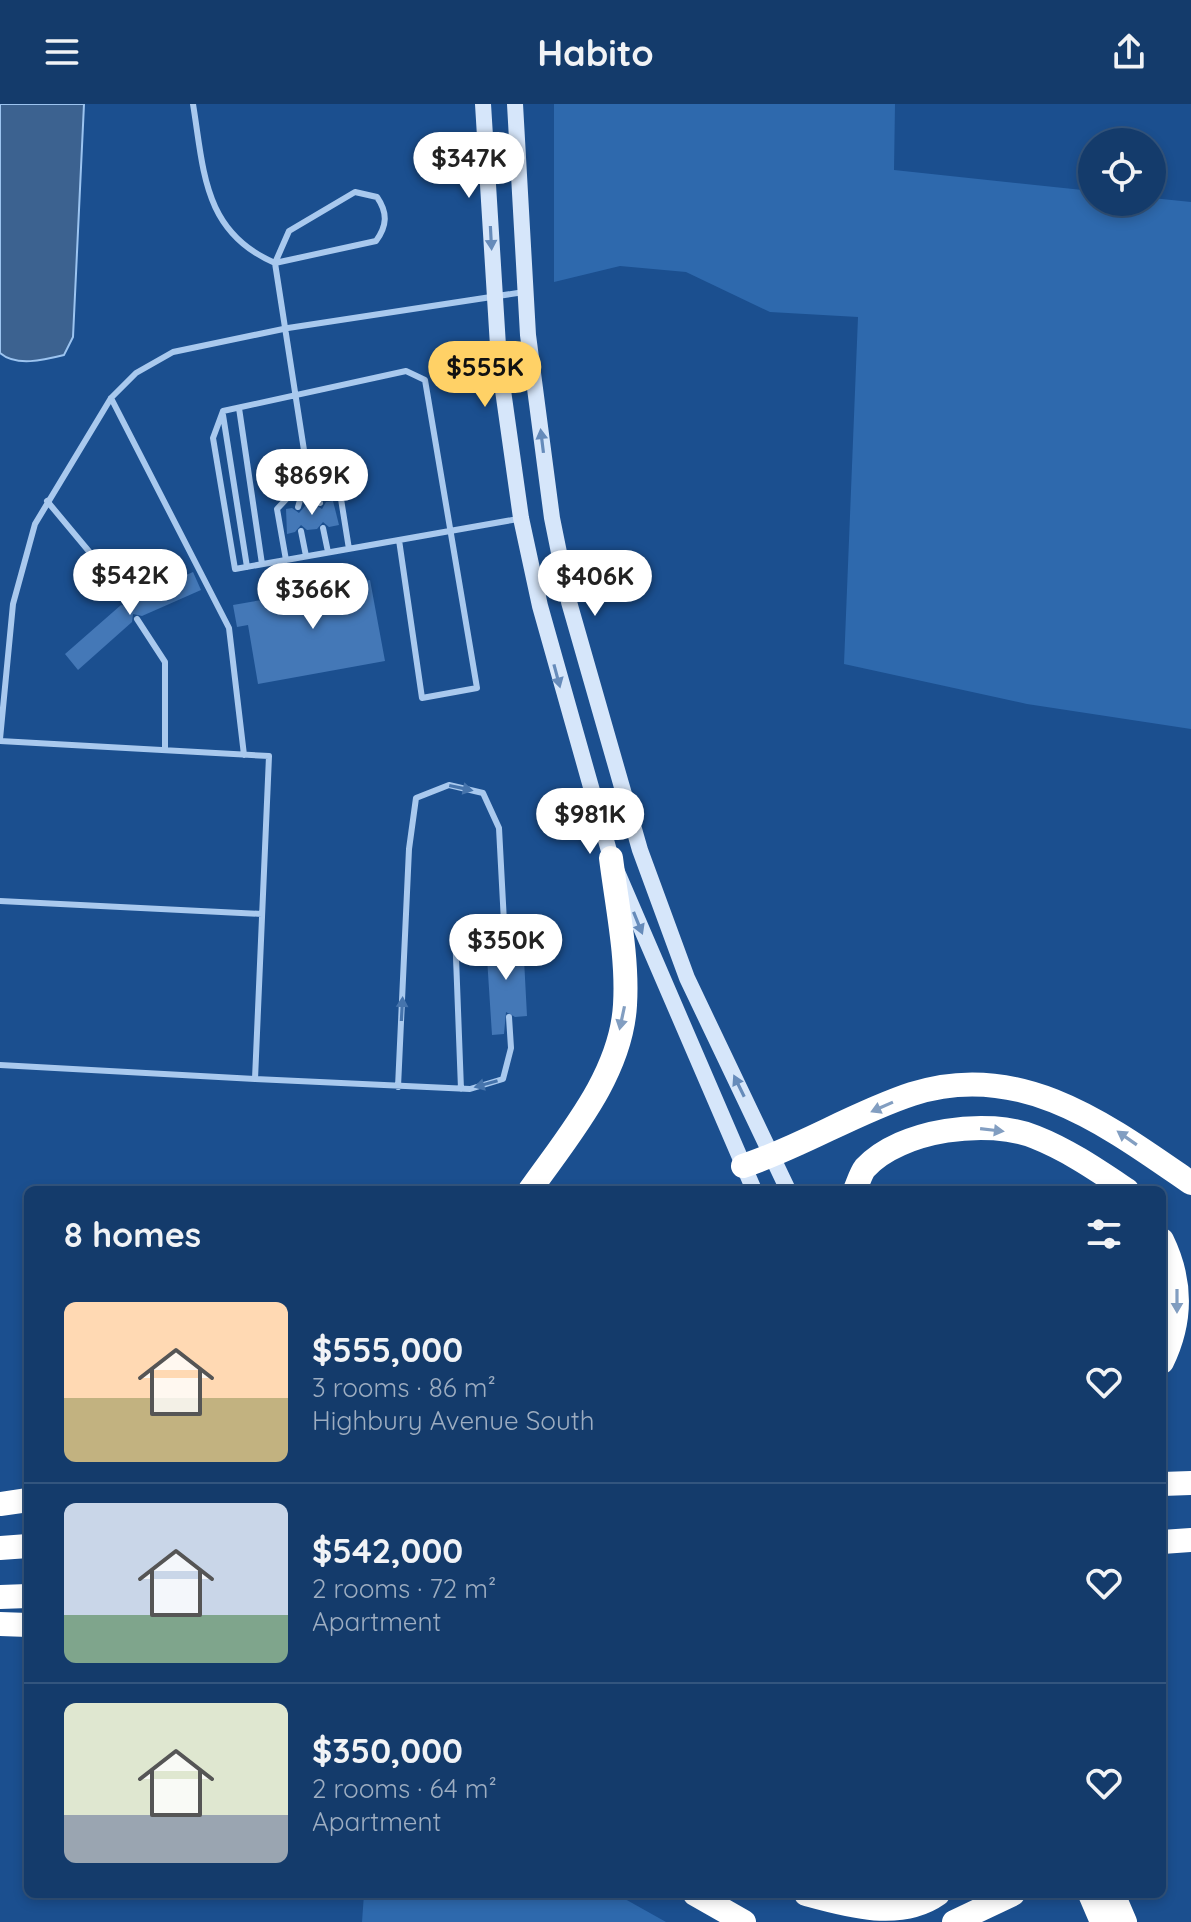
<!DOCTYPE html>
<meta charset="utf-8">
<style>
:root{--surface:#143b6b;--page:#1d4271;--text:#f1f3f6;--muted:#9dadc1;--line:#33557e;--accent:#ffd166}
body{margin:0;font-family:Quicksand,sans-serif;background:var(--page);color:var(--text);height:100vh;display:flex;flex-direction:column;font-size:30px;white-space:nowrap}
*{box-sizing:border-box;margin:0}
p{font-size:26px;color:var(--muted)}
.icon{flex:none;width:44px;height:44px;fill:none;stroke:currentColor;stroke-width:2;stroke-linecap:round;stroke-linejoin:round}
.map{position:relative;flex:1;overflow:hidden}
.sheet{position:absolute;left:24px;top:1082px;width:1142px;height:712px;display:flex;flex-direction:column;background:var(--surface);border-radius:12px;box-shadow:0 4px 12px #0003,0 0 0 2px var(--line)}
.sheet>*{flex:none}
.controls{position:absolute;left:1078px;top:24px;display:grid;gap:16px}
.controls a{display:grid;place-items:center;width:88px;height:88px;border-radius:50%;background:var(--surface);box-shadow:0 4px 12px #0003,0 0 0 2px var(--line);font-size:40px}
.price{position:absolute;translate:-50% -68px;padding:0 18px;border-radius:28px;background:#fff;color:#222;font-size:26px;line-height:52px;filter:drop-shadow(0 2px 4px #0008)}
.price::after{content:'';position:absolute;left:50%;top:48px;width:24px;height:18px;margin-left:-12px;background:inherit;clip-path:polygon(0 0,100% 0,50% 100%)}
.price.active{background:var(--accent);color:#111}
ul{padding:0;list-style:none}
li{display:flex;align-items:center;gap:24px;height:200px;padding:0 40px}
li+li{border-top:2px solid var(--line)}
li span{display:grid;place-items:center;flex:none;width:224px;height:160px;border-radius:12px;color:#555}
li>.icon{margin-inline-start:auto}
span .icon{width:96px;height:96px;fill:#fffc;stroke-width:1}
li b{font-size:34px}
h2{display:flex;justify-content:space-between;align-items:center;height:96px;padding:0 40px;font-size:34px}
header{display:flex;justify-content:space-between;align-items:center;height:104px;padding:0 40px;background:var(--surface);font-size:36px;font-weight:800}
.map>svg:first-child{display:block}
.green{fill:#2e69ad}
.water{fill:#3c6290;stroke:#9cc4f0;stroke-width:2}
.building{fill:#4478b7}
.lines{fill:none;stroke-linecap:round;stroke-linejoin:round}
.lane{stroke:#a9c9ee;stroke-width:6}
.secondary{stroke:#d6e6fa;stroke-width:16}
.highway{stroke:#fff;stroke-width:24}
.oneway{fill:#668bba}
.oneway2{fill:#4674ac}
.oneway3{fill:#829ec1}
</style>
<header><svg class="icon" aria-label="menu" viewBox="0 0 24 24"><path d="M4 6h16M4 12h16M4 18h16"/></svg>Habito<svg class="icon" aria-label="share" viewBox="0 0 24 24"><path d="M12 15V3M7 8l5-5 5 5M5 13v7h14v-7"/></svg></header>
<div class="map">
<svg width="1191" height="1818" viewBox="0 0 1191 1818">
<rect width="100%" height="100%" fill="#1b4f8f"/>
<path class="green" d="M554 0H895L894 66 1092 87V98H1152V94L1191 98V625L1027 600 844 560 858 213 770 208 686 168 620 162 554 178Z
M364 1790H616L666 1818H362Z"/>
<path class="water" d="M0 0H84L73 233 64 251C44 256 16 263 0 249Z"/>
<path class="building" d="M333 397 339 421 329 423 323 418 317 425 307 426 301 421 295 428 287 430 286 405 292 404 299 409 305 402 314 400 322 405 326 398Z
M193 468 201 486 142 512 133 510 132 518 78 566 65 550 121 501 129 503 131 496Z
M339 475 340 482 370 476 385 557 258 580 248 521 237 523 233 501 318 486 317 479Z
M511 836H523L527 912 515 913 506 908 504 930 492 931 486 838 499 837 505 843Z"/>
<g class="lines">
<path class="lane" d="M193 0C204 67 203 128 275 159L308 372 320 399
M355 88 377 93C388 109 387 122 376 137L275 159 289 127Z
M111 294 229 524 244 651
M239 304 262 460
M223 307 406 267 425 276 477 584 422 594 399 436
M223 307 213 334 235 465 518 415
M223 311 247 463
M310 374 341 395 349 445
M47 397 107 469 126 498
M298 403 306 376
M323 424 328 448
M301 427 306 452
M286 456 277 405 308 372
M137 515 165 558V646
M0 635 13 500 35 420 111 294 136 269 173 248 288 224 524 188
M0 637 269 652 255 975 470 985 503 975 511 944 509 913
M0 797 262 810
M455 827 461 985
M0 961 255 975
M398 983 409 745 416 694 449 681 483 689 499 724 505 837"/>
<path class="secondary" d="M483 0 499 258 521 414 540 502 611 754 754 1086
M515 0 528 231 552 414 569 498 640 746 687 874 788 1086"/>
<path class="highway" d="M743 1062C801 1043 854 1009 912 990 1020 955 1107 1021 1191 1079
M530 1086C568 1032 621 971 625 901 628 853 617 802 611 754
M855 1086C858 1079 861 1069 865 1064 901 1025 989 1014 1035 1033 1068 1046 1097 1066 1127 1086
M1162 1136C1182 1177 1182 1217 1162 1258
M1162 1380 1191 1379
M0 1400 28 1396
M1162 1438 1191 1436
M0 1444 28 1442
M0 1493 28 1492
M0 1520 28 1521
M695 1790 744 1818
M806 1790C846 1801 900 1817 938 1790
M1090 1790 1102 1818
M1113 1790 1125 1818
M954 1818 1013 1790"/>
</g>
<defs><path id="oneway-solid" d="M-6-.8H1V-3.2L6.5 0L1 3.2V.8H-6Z" transform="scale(2)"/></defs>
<g class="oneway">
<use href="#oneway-solid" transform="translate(491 134) rotate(87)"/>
<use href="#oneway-solid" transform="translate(542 337) rotate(-97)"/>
<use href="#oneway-solid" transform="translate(557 572) rotate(75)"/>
<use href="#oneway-solid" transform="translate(638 819) rotate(68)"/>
<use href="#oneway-solid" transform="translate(739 982) rotate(-116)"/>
</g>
<g class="oneway2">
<use href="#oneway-solid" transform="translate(461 684) rotate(12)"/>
<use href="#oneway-solid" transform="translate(402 905) rotate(-87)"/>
<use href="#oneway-solid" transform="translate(486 980) rotate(164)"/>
</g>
<g class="oneway3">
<use href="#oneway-solid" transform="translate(622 914) rotate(102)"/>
<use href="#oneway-solid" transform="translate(882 1003) rotate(156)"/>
<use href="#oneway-solid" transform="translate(992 1026) rotate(7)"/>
<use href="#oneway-solid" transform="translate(1127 1034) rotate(-145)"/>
<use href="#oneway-solid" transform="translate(1177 1197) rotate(90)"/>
</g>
</svg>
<div class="controls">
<a><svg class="icon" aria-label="locate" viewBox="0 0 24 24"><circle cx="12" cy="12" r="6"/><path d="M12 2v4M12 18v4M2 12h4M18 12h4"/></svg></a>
</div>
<b class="price" style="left:469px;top:96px">$347K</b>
<b class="price active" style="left:485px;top:305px">$555K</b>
<b class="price" style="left:312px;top:413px">$869K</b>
<b class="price" style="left:130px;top:513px">$542K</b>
<b class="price" style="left:595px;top:514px">$406K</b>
<b class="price" style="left:313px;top:527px">$366K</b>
<b class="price" style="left:590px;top:752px">$981K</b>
<b class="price" style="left:506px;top:878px">$350K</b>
<section class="sheet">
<h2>8 homes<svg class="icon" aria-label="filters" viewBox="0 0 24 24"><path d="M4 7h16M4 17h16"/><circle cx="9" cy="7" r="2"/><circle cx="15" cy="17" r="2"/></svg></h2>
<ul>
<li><span style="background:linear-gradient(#ffd9b3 60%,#c2b280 0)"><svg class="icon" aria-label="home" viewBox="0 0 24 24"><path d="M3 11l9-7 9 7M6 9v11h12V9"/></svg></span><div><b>$555,000</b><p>3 rooms · 86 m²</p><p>Highbury Avenue South</p></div><svg class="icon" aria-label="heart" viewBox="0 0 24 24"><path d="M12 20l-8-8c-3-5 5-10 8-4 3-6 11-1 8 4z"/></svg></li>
<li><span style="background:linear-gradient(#c9d6e8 70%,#7fa58c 0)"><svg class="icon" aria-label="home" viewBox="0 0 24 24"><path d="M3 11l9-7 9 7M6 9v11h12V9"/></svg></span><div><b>$542,000</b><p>2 rooms · 72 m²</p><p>Apartment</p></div><svg class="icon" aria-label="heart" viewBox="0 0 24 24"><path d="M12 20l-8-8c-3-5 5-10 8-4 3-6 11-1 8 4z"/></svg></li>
<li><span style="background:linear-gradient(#dfe7d0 70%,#9aa5b1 0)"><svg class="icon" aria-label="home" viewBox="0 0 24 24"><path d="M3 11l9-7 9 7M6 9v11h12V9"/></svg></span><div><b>$350,000</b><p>2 rooms · 64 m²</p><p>Apartment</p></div><svg class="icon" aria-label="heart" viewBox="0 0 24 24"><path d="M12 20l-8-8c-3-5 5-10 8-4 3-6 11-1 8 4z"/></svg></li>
</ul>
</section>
</div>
